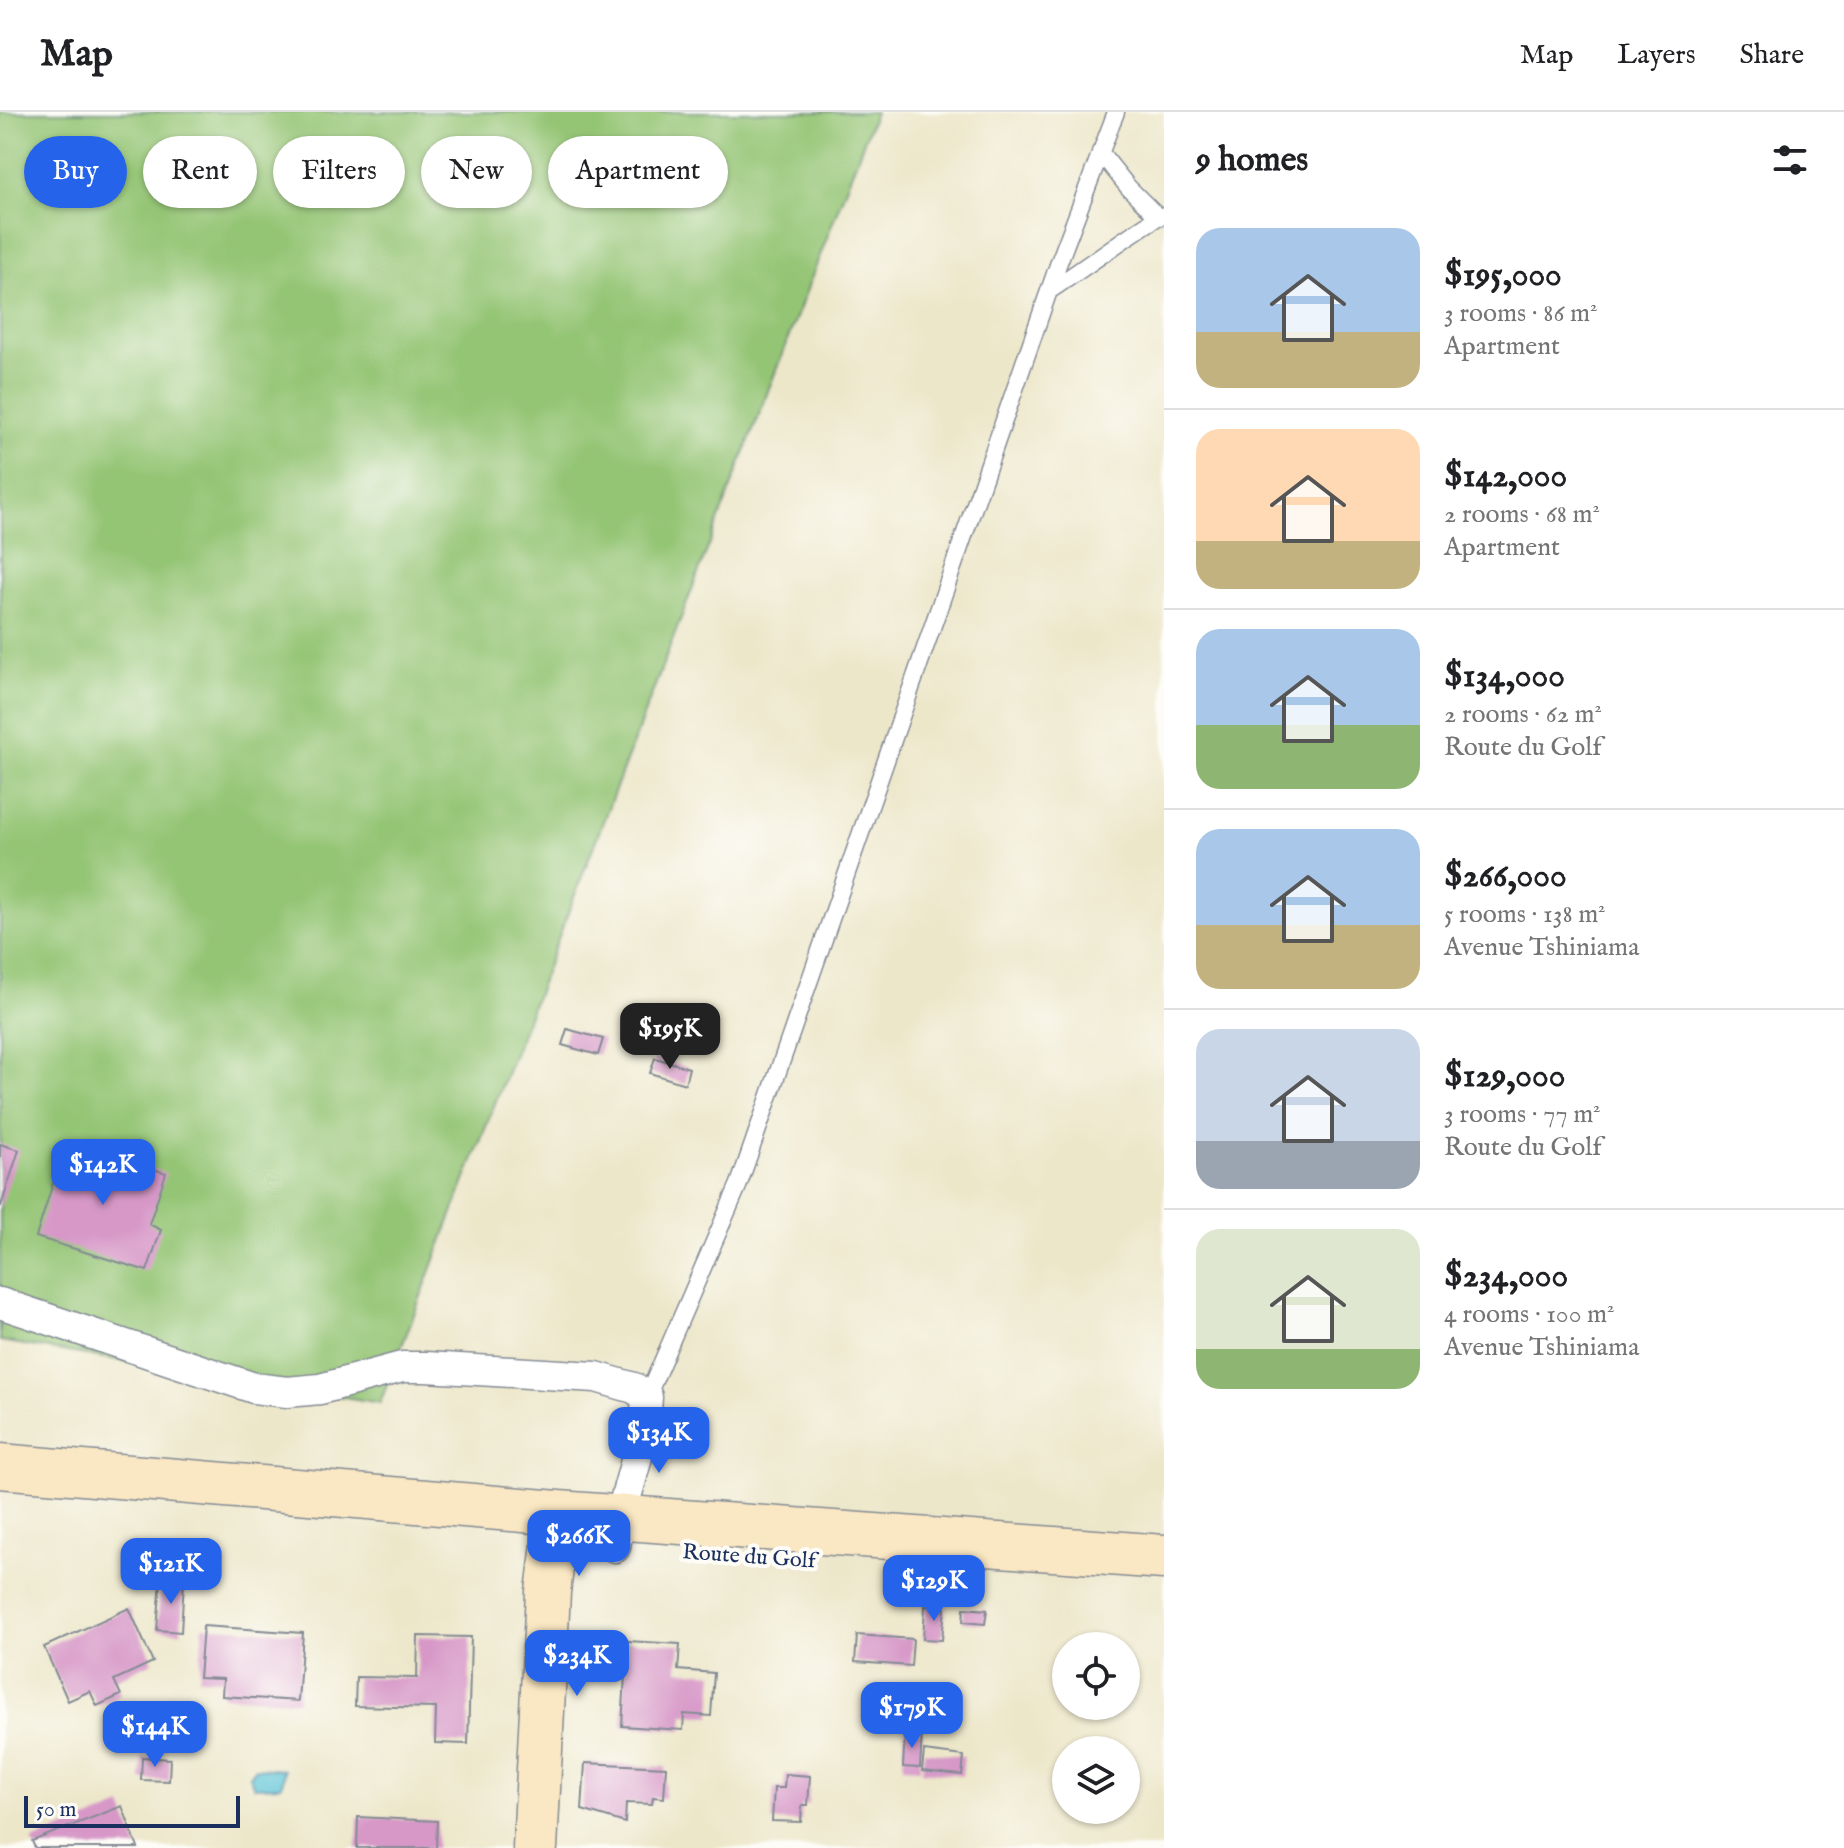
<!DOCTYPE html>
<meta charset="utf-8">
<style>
:root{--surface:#fff;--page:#f2f2f2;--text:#202124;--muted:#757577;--line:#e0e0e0;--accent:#2563eb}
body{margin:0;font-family:"IM FELL English",serif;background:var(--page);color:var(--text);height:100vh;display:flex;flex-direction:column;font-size:30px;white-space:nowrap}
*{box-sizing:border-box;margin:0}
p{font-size:26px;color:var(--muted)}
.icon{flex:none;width:44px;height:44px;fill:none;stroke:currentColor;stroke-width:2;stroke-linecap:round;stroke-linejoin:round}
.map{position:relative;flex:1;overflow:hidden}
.details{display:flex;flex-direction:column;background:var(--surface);width:680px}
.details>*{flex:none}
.hud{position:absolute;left:24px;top:24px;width:760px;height:72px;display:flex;gap:16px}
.buttons{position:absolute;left:1052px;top:1520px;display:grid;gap:16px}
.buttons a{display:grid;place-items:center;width:88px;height:88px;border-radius:50%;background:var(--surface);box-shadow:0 2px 6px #0004;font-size:40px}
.scale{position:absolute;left:24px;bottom:20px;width:216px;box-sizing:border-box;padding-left:8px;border:4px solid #1b2f5e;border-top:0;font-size:22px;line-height:28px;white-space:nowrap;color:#1b2f5e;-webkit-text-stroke:6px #fdfcf7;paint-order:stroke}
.price{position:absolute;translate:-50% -68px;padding:0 18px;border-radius:16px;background:var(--accent);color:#fff;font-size:26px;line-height:52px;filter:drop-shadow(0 2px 4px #0008)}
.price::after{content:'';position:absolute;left:50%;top:48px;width:24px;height:18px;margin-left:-12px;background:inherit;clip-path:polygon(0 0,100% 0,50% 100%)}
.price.active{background:#222;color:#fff}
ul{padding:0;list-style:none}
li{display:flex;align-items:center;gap:24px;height:200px;padding:0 32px}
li+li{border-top:2px solid var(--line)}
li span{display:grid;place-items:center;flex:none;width:224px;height:160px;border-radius:24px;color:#555}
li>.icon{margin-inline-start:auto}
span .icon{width:96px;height:96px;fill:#fffc;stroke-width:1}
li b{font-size:34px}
h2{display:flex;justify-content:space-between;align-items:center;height:96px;padding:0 32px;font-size:34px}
.pill{padding:0 28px;border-radius:36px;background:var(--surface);box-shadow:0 2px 6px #0004;font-size:28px;line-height:72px}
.pill.active{background:var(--accent);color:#fff}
header{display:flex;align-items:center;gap:48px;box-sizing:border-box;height:112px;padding:0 40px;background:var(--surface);border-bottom:2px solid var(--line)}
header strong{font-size:38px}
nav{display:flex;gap:44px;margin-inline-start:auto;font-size:28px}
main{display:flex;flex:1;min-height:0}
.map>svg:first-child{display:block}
.green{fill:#94c574;stroke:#587a69;stroke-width:2}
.water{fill:#5bc4d7;stroke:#3b7a9a;stroke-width:2}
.building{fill:#d798c8}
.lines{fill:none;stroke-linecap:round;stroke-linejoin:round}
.lane-casing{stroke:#848b94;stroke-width:19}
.street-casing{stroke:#848b94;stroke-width:33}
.secondary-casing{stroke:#848b94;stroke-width:47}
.lane{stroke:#fff;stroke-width:16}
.street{stroke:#fff;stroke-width:30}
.secondary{stroke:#fae7c3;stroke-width:44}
.labels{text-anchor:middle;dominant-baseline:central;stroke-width:8;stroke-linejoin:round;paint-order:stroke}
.street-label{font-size:22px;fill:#1b2f5e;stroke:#fdfcf7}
</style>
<header>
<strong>Map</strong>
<nav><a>Map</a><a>Layers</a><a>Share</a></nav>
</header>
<main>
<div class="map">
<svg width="1164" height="1736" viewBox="0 0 1164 1736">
<rect width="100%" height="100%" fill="#fdfcf7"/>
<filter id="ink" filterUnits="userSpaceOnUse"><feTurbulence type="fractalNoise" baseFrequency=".0125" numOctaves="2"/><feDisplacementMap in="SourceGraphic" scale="16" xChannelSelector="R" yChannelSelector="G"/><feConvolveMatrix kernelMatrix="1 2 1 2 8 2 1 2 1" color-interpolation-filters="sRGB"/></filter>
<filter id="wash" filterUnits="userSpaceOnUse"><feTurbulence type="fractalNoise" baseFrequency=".006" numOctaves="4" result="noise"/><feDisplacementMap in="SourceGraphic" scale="32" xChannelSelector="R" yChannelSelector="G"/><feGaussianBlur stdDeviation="1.8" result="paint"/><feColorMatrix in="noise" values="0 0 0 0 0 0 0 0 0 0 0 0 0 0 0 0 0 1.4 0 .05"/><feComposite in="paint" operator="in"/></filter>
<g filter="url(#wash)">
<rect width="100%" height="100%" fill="#ede7ca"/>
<path class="green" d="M0 0H875L380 1291 0 1229Z"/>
<path class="water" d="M255 1656 284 1658 283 1668 281 1674 254 1675 249 1664Z"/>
<g id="blocks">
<path class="building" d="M567 917 603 927 598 943 562 933Z
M655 946 689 956 685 972 650 961Z
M66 1030 166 1061 149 1112 161 1118 147 1159 36 1125Z
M0 1032 19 1038 1 1094H0Z
M161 1468 184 1469 181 1520 157 1518Z
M925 1494 945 1496 942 1528 923 1527Z
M129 1496 153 1550 114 1568 121 1583 97 1594 90 1579 68 1589 44 1535Z
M964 1496 987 1498 985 1512 963 1510Z
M203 1514 303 1521 298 1589 222 1584 223 1567 199 1566Z
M857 1523 913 1527 911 1554 855 1550Z
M418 1524 471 1525 468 1632 435 1631 436 1596 355 1594 356 1565 417 1566Z
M627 1529 680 1532 678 1558 714 1561 711 1604 684 1602 683 1618 622 1614Z
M905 1619 922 1620 920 1656 903 1655Z
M924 1639 964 1644 962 1663 922 1659Z
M142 1645 170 1647 169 1669 141 1668Z
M585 1651 666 1655 664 1686 653 1685 652 1692 626 1691 625 1711 582 1698Z
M785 1662 810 1664 808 1693H802L801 1710 772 1709 774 1676H784Z
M122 1694 138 1736H35L32 1729Z
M358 1705 437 1709 436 1736H357Z"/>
</g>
</g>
<g filter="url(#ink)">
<use href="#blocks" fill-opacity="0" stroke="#848b94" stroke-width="2"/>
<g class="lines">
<defs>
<path id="lane" d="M1100 40 1128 75 1158 105
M1049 179C1086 155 1121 128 1158 105L1164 104
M647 1285 739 1072 1059 150 1116 0"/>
<path id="street" d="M0 1191 254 1276 287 1280 320 1277 402 1255H426L596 1265 634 1276 647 1285C645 1336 622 1385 615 1435"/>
<path id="secondary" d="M0 1354 558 1401 1164 1445
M535 1736 548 1480 558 1401"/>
</defs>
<use href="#lane" class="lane-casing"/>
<use href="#street" class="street-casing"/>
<use href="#secondary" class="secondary-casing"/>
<use href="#lane" class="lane"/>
<use href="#street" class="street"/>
<use href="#secondary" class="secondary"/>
</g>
</g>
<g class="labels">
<g class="street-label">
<text transform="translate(749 1445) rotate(4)">Route du Golf</text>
</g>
</g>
</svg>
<div class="buttons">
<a><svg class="icon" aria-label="locate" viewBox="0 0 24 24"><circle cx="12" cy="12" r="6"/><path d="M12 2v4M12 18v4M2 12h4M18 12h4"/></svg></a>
<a><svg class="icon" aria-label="layers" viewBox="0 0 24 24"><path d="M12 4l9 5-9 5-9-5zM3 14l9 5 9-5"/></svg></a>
</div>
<div class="scale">50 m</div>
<b class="price active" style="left:670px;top:959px">$195K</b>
<b class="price" style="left:103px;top:1095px">$142K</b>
<b class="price" style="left:659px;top:1363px">$134K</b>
<b class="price" style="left:579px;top:1466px">$266K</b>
<b class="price" style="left:171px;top:1494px">$121K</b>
<b class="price" style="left:934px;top:1511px">$129K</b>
<b class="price" style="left:577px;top:1586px">$234K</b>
<b class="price" style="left:912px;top:1638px">$179K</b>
<b class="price" style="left:155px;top:1657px">$144K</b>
<div class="hud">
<a class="pill active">Buy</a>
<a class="pill">Rent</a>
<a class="pill">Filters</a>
<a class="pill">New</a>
<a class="pill">Apartment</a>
</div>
</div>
<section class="details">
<h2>9 homes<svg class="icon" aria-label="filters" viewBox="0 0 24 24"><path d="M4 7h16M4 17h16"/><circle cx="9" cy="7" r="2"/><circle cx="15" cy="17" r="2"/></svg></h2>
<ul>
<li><span style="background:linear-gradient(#a9c7e8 65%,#c2b280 0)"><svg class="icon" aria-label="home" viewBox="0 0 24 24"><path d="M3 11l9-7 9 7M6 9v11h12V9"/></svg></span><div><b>$195,000</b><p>3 rooms · 86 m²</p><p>Apartment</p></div></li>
<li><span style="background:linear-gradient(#ffd9b3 70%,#c2b280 0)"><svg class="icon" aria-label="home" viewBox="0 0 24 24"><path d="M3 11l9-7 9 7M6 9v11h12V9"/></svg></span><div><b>$142,000</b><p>2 rooms · 68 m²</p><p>Apartment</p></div></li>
<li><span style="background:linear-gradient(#a9c7e8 60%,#8fb573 0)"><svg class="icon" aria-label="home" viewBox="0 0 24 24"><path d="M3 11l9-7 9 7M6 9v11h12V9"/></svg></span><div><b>$134,000</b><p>2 rooms · 62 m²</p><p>Route du Golf</p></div></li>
<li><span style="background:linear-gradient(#a9c7e8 60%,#c2b280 0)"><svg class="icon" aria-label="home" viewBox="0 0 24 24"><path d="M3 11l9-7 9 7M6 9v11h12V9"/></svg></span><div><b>$266,000</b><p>5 rooms · 138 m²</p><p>Avenue Tshiniama</p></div></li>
<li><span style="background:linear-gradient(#c9d6e8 70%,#9aa5b1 0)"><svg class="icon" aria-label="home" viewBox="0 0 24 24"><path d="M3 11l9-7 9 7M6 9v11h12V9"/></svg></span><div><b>$129,000</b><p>3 rooms · 77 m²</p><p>Route du Golf</p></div></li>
<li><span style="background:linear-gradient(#dfe7d0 75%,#8fb573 0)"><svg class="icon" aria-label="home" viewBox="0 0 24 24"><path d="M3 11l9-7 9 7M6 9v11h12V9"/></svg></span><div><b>$234,000</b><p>4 rooms · 100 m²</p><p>Avenue Tshiniama</p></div></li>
</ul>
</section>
</main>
